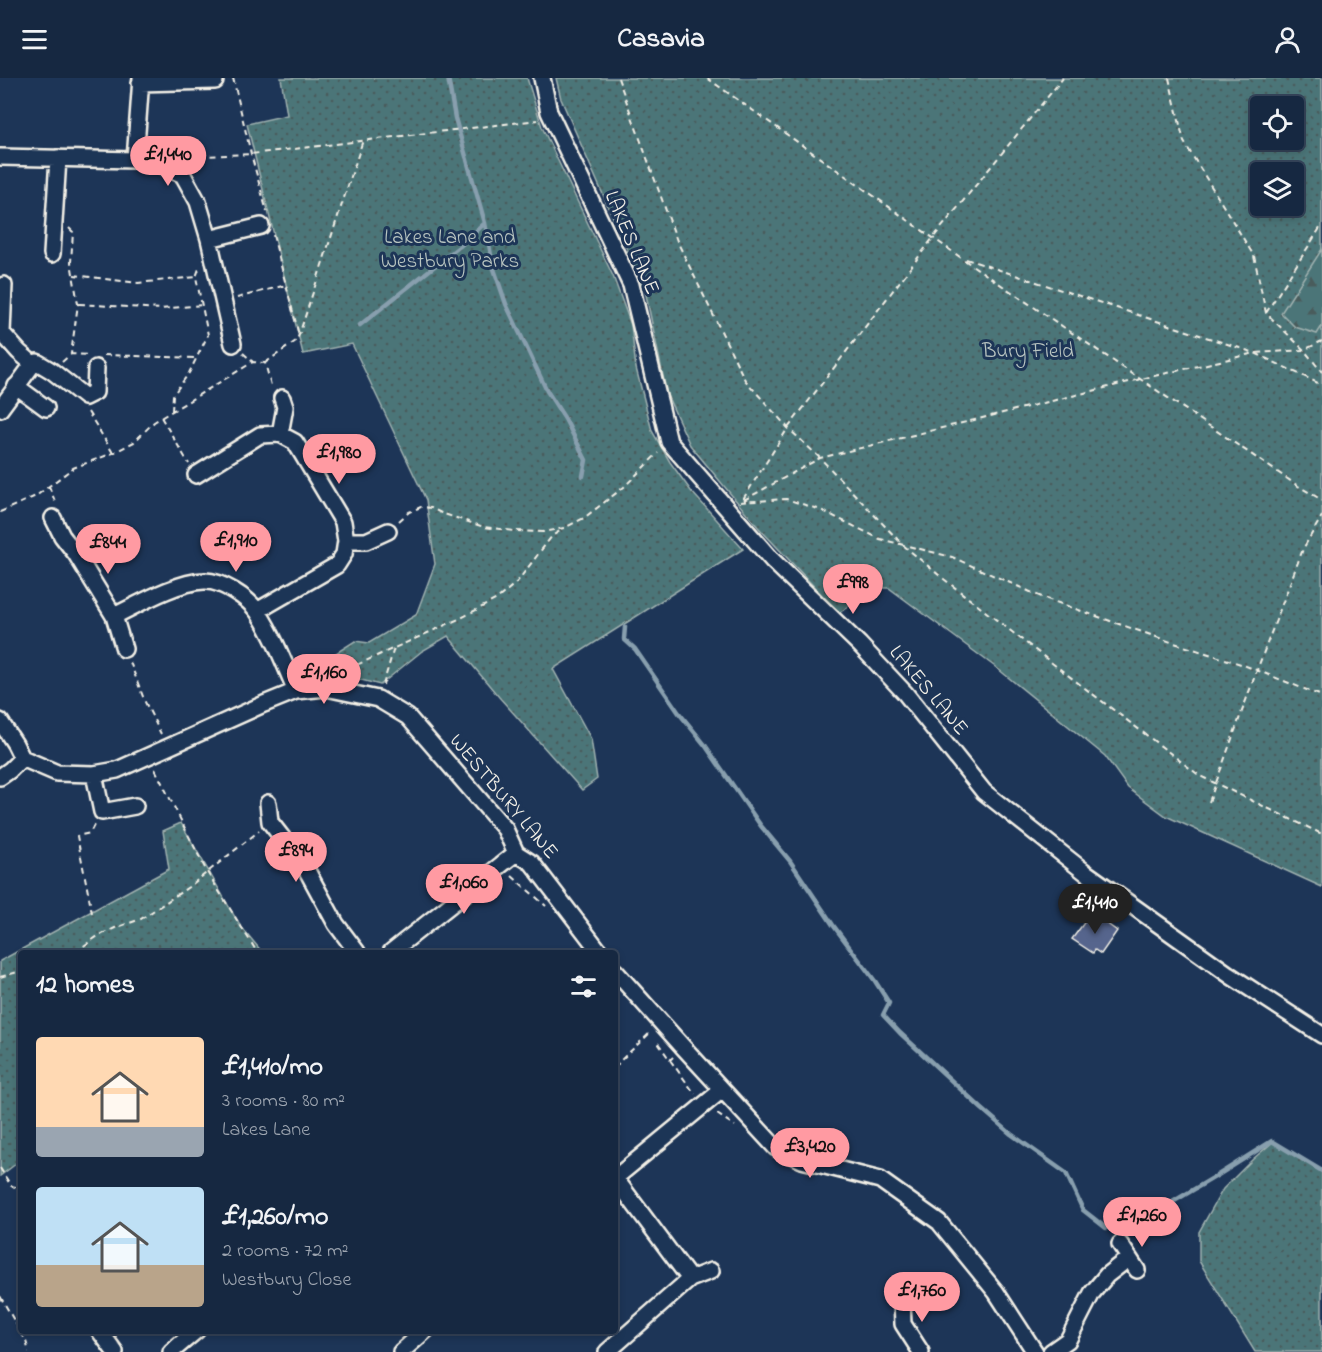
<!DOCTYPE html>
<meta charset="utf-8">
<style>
:root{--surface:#162841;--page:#1f3048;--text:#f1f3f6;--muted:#9ea6b1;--line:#35445a;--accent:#ff9aa2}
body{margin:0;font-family:"Indie Flower",sans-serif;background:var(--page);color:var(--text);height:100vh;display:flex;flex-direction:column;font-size:22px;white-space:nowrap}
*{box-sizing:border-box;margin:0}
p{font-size:20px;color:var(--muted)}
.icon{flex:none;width:33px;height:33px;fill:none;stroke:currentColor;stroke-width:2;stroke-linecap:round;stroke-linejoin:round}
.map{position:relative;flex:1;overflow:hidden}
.sheet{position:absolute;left:18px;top:872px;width:600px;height:384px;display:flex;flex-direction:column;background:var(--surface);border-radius:6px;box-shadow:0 3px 9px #0003,0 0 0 2px var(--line)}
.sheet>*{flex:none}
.fabs{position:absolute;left:1250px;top:18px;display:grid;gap:12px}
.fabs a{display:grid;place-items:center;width:54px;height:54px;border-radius:6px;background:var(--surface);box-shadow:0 3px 9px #0003,0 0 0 2px var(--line);font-size:30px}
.price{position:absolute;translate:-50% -51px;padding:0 14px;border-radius:21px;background:var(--accent);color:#111;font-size:20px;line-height:39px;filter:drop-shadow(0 2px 3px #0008)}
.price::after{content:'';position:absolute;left:50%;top:36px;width:18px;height:14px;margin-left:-9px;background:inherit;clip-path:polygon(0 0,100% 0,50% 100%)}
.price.current{background:#222;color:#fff}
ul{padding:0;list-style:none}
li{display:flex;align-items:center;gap:18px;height:150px;padding:0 18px}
li span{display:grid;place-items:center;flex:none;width:168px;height:120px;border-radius:6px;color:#555}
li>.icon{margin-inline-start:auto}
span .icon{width:72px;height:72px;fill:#fffc;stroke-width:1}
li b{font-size:26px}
h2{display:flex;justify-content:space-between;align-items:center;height:72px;padding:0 18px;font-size:26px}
header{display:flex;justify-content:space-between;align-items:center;height:78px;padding:0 18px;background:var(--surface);font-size:27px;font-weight:700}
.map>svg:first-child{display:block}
.green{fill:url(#green-dots);stroke:#a0b2b0;stroke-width:1.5;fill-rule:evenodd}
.forest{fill:url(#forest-firs);stroke:#a0b2b0;stroke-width:1.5}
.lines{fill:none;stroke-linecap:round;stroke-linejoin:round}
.stream{stroke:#889fae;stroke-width:4.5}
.building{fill:#57658d;stroke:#f4f1e8;stroke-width:1.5}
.minor-casing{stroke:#f4f1e8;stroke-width:20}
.path{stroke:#f4f1e8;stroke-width:2;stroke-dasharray:6 4.5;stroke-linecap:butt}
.minor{stroke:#1d3557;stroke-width:15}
.labels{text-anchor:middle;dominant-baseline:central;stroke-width:6;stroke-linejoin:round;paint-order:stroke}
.park-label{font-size:21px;fill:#b9c5c1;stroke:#1d3557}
.street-label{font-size:21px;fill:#f4f1e8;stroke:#1d3557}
</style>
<header><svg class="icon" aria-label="menu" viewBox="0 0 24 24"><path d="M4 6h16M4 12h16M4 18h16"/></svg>Casavia<svg class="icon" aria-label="person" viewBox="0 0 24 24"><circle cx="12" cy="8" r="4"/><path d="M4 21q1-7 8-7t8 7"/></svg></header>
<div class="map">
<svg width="1322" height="1274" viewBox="0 0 1322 1274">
<defs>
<pattern id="green-dots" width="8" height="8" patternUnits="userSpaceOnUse" patternTransform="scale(1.5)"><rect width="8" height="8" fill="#4c7478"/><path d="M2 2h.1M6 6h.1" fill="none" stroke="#4a5c5c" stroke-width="1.8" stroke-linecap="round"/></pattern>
<pattern id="forest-firs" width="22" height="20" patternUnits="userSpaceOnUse" patternTransform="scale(1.5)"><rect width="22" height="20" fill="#4c7478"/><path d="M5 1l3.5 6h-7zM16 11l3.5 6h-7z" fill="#4a5c5c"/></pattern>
</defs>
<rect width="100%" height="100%" fill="#1d3557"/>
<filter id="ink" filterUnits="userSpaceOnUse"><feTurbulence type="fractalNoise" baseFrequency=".0167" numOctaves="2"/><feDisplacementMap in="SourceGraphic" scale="12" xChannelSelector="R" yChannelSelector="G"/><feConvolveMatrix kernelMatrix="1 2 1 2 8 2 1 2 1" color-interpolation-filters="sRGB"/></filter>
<g filter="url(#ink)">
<path class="green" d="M281 0H527L542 49 613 198 631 247 636 290 652 353 670 384 691 413 743 471 553 591 591 661 597 701 582 712 499 619 448 558 422 573 380 607 350 599 309 592 355 563 369 565 416 537 435 486 426 422 352 266 303 276 247 46 287 37Z
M556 0H1322V809L1166 738 1128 710 1105 678 998 591 889 510H874L839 535 758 449 690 367 667 317 645 212 561 21ZM1260 28H1293V62H1260ZM1260 94H1293V128H1260Z
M181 745 239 846 262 874H21V1082L0 1098V883L169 791 163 753Z
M1273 1064 1322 1092V1274H1255L1199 1183V1154L1223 1111 1253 1081Z"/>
<path class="forest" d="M1322 171V248L1317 256 1295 249 1281 235Z"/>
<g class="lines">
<path class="stream" d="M448 0 455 40 485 145 493 188 506 226 547 313 565 341 586 382 583 398
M360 247 460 168 485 145
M625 549 624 561 635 571 679 635 705 667 761 748 790 783 833 847 875 903 889 925 883 937 900 955 981 1030 1011 1056 1066 1095 1083 1132 1106 1150H1129L1218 1097 1272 1063 1322 1093"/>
</g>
<path class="building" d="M1089 838 1093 841 1096 838 1117 853 1101 876 1095 872 1093 875 1072 861Z"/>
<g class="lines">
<defs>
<path id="minor" d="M542 0 549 34 631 207 669 364 772 482 860 567 905 615 984 714 1085 794 1231 898 1322 957
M140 5 215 3
M0 79 135 82 157 85 183 97 198 124 209 161 233 266
M135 82 141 0
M209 161 261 148
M52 176 58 80
M33 286 37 284 52 293 85 319 95 314 96 290
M16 308 46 330
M0 331 33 286 19 274 2 255 4 207
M280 356 285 329 282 320
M196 397 260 357 280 356 295 364 343 444 346 463 344 476 337 487 257 533
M53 440 62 458 76 476 114 538 124 571
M346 463H366L388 453
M114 538C139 526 176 504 204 503 221 502 248 520 258 534 274 558 285 587 296 613
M0 643 15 666 22 680 57 695 94 696 117 692 264 626 296 613 326 610 378 621 408 639 505 751 516 775 532 785 600 874
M94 696 102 734 135 728
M0 699 10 692 22 680
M268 725 270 744 305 789 336 846 357 874
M391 874 516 775
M615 893 684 970 776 1070 802 1082 880 1102 939 1144 996 1214 1035 1274
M615 1100 722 1012
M615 1100 690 1201
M1120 1166 1137 1192
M902 1222 903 1246 921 1274
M99 1252 115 1274
M171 1274 197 1252
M401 1274 426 1252
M607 1274 690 1201 711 1193
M1051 1274 1068 1262 1092 1215 1107 1197 1129 1180"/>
</defs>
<use href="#minor" class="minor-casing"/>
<path class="path" d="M233 0 251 76 267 134
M618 0 677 163 745 302 788 350 820 380 903 467 940 498 1048 582 1200 698 1322 756
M707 0 960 179 1298 408 1322 422
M1169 0 1184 64 1254 178 1266 235 1304 272 1322 294
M179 79 251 76 538 42
M69 150 73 154 71 184 78 226 71 276
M273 157 299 257
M966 181 1255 275 1322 307
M74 197 138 205 196 199
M237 220 286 207
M79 226 161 231 202 227
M1266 235 1322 147
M243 275 253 284 265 285 272 311
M104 277 197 280
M62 284 71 276 89 277
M265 285 296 263 299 257 363 62
M172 333 173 317 189 295 208 257 196 199 200 188
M88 334 113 375
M161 339 189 386
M49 408 56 426
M743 421 788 350 933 160 1063 0
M744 422 820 380 1141 301 1255 275 1304 272 1322 263
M740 424 786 421 821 432 880 461 952 479 1044 520 1171 564 1241 586 1322 618
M0 434 36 418 73 390 113 375 134 364 154 344 253 284
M399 443 409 434 421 429 431 430 441 435 484 449 515 453 543 454 564 450 584 440 624 409 658 375
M130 584 145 624 161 656
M339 597 341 594 461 540 497 521 517 504 552 458 563 451
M383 607 394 570
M155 691 207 794 257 874
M1209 724 1257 592 1303 471 1322 438
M512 798 546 828
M92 835 77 758 90 755 94 747
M75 874 98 858 115 850 141 841 190 808 259 753
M0 899 21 893
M658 965 670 982 673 979
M670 982 695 1016
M615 990 621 982 651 954
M717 1036 735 1048
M0 1090 11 1108 21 1110
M0 1218 26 1263 29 1274"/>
<use href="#minor" class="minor"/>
</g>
</g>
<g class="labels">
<g class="park-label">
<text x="450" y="160">Lakes Lane and<tspan x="450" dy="24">Westbury Parks</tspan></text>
<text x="1028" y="274">Bury Field</text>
</g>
<g class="street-label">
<text transform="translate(631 165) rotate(67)">LAKES LANE</text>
<text transform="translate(928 613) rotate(50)">LAKES LANE</text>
<text transform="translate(503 719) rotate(50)">WESTBURY LANE</text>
</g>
</g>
</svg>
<div class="fabs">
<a><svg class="icon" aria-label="locate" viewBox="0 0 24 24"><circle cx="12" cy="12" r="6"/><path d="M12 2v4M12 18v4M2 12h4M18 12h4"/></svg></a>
<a><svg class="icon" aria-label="layers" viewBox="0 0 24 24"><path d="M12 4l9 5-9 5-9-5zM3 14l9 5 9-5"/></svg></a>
</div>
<b class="price" style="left:168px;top:109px">£1,440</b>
<b class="price" style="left:339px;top:407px">£1,980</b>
<b class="price" style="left:236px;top:495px">£1,910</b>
<b class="price" style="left:108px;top:497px">£844</b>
<b class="price" style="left:853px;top:537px">£998</b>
<b class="price" style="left:324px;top:627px">£1,160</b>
<b class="price" style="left:296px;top:805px">£894</b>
<b class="price" style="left:464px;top:837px">£1,060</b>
<b class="price current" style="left:1095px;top:857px">£1,410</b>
<b class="price" style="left:810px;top:1101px">£3,420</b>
<b class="price" style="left:1142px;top:1170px">£1,260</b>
<b class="price" style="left:922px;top:1245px">£1,760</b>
<section class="sheet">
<h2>12 homes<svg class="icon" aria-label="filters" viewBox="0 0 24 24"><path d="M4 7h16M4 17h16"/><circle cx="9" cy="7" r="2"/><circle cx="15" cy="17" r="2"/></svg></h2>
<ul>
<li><span style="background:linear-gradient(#ffd9b3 75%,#9aa5b1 0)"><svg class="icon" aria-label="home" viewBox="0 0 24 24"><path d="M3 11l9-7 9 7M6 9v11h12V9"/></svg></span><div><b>£1,410/mo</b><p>3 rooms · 80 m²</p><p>Lakes Lane</p></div></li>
<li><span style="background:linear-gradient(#bfe0f5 65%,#b9a48a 0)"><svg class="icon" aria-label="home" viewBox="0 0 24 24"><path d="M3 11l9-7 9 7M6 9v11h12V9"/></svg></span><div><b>£1,260/mo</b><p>2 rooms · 72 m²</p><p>Westbury Close</p></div></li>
</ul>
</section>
</div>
